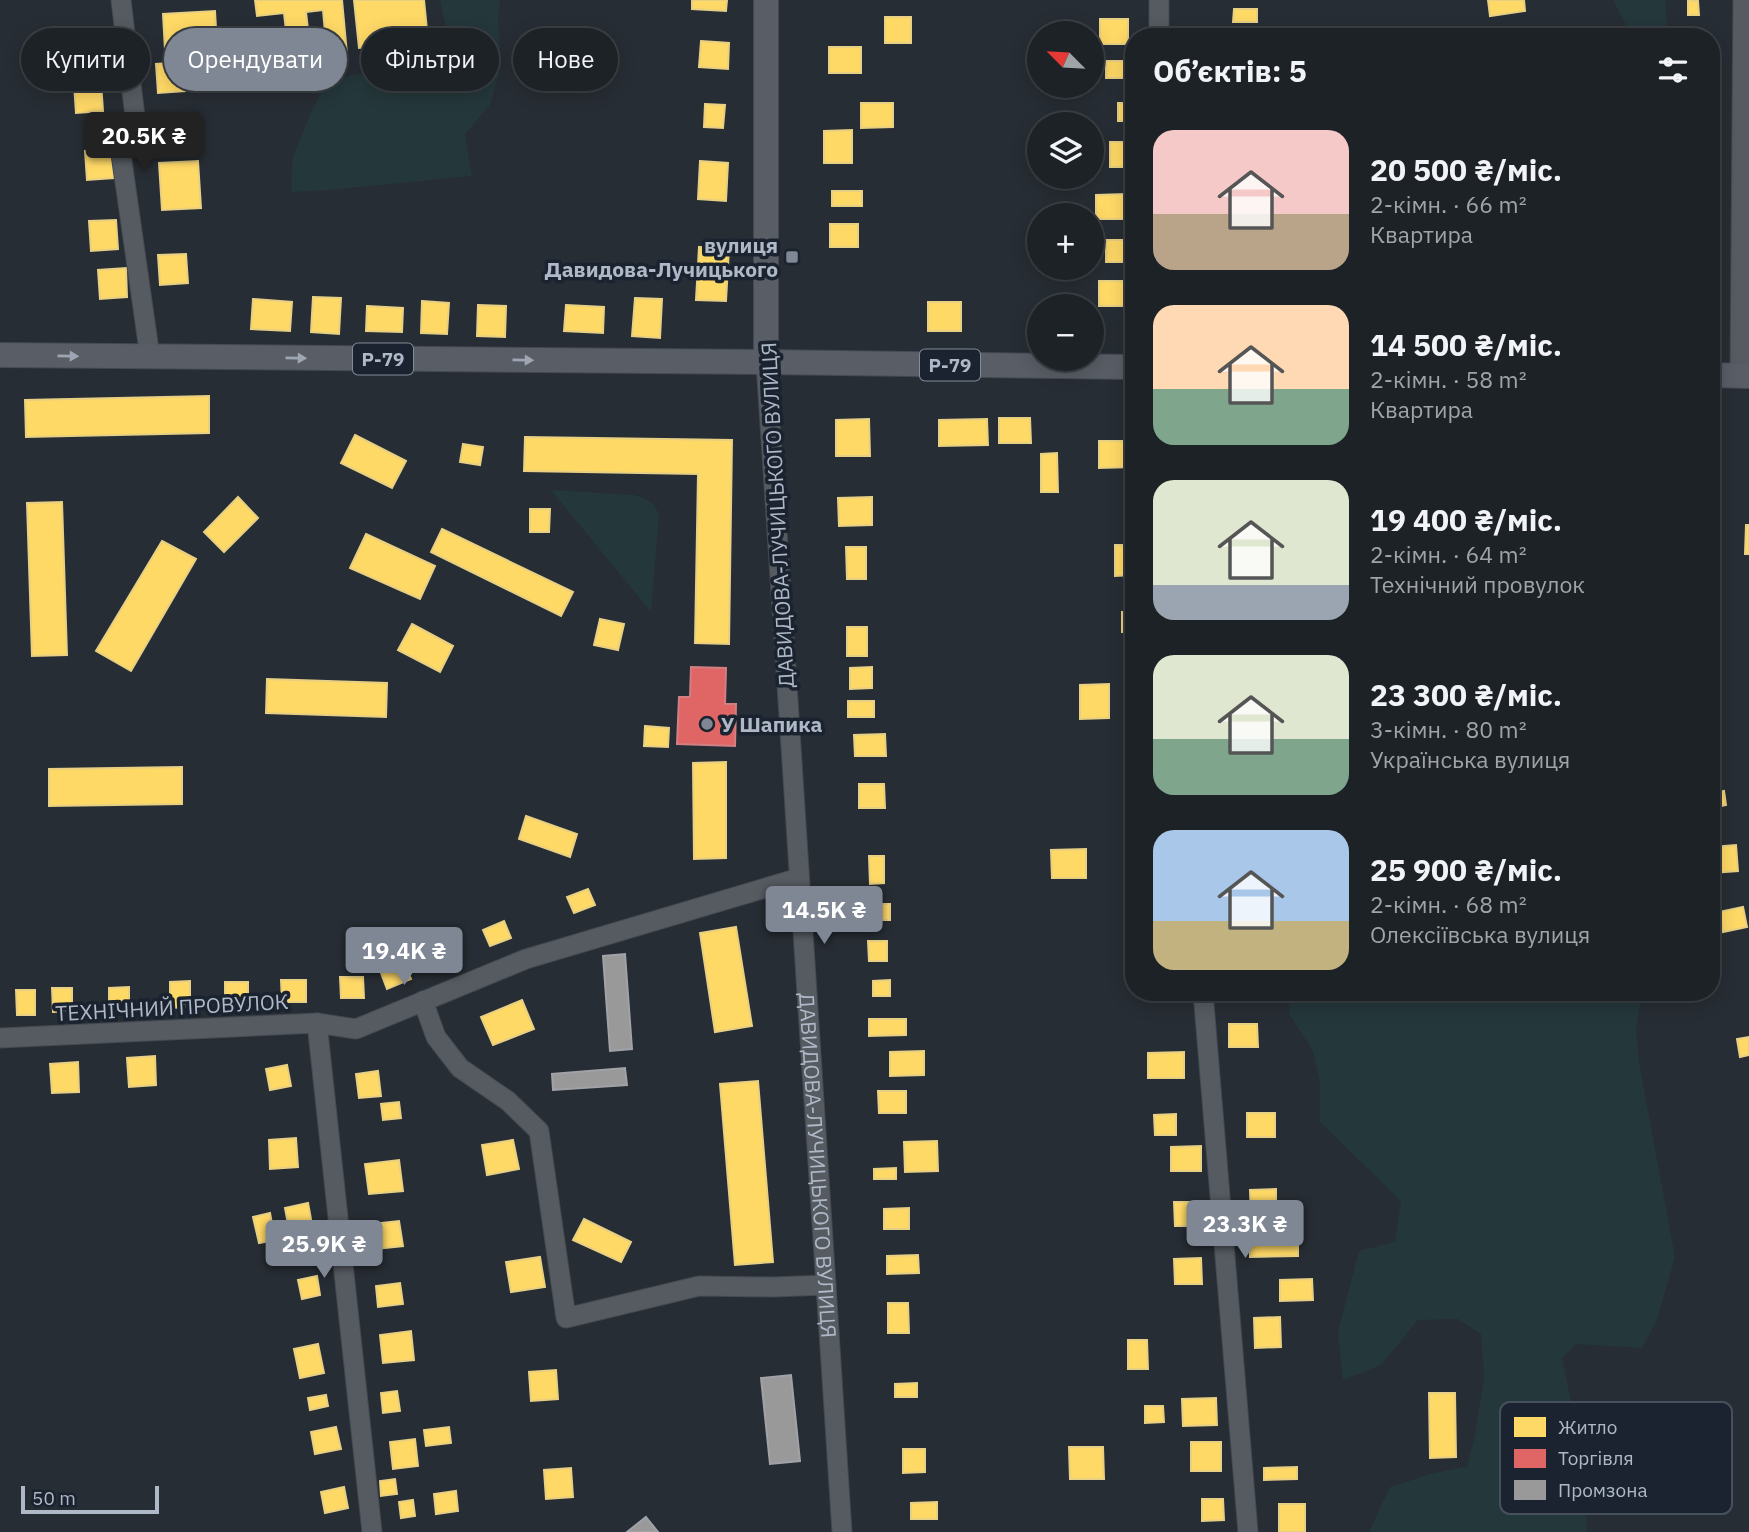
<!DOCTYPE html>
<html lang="uk">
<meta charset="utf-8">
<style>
:root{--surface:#1d2227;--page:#252a2f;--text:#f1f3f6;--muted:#a0a4a7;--line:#3b3f44;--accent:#7f8794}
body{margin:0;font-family:"IBM Plex Sans",sans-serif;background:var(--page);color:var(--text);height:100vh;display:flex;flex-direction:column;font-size:26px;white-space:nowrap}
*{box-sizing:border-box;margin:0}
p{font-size:23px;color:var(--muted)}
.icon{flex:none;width:38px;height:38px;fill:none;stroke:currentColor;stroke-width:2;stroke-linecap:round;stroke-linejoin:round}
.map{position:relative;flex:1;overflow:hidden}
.details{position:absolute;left:1125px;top:28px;width:595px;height:973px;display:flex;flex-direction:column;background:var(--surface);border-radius:28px;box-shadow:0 4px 18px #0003,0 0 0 2px var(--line)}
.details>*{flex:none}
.top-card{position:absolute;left:21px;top:28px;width:665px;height:63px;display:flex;gap:14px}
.needle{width:46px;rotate:294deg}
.buttons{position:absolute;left:1027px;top:21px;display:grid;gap:14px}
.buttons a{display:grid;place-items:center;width:77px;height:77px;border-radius:50%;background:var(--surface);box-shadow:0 4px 18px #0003,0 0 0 2px var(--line);font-size:35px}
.scale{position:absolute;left:21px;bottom:18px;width:138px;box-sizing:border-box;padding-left:7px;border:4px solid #afb8c7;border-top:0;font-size:19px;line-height:24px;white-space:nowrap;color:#afb8c7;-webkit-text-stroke:5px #1a232f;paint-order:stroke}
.price{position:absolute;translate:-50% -60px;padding:0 16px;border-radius:7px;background:var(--accent);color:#fff;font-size:23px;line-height:46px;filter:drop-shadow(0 2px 4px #0008)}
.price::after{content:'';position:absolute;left:50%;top:42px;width:21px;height:16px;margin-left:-10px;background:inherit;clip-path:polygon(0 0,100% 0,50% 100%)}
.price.active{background:#222;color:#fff}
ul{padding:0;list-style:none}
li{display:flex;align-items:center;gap:21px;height:175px;padding:0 28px}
li span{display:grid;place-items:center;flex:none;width:196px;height:140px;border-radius:21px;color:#555}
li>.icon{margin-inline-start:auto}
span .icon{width:84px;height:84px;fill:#fffc;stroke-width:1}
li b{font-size:30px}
h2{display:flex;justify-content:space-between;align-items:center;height:84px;padding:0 28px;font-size:30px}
.pill{padding:0 24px;border-radius:32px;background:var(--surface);box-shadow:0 4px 18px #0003,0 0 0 2px var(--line);font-size:24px;line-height:63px}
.pill.active{background:var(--accent);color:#fff}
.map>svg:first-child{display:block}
.green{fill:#24373a}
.homes{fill:#ffd966;stroke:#e7cf83;stroke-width:2}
.shops{fill:#e06666;stroke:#d17f83;stroke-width:2}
.industry{fill:#999;stroke:#a0a2a7;stroke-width:2}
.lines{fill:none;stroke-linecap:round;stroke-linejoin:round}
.minor-casing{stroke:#44494f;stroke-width:21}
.major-casing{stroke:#444951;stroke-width:26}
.minor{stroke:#565b62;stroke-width:19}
.major{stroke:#595d65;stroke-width:24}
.oneway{fill:#9ea6b3}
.poi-dot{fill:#7f8794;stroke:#1a232f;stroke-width:2.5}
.labels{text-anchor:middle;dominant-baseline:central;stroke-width:7;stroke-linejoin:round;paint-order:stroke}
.shield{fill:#1a232f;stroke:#828b99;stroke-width:2}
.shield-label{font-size:19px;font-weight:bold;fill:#afb8c7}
.poi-label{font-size:21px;font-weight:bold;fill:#afb8c7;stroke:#1a232f;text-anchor:end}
.street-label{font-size:21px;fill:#afb8c7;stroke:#1a232f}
.key{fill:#1a232f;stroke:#47505d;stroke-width:2}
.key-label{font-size:19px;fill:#afb8c7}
</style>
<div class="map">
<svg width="1749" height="1532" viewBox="0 0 1749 1532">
<rect width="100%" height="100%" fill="#272d34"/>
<path class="green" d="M440 0H500L498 15 501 66 490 105 465 134 472 176 329 190 291 192C292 181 291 169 293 159 296 147 319 91 327 85 346 72 374 73 396 73L446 27Z
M1613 0H1665L1668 37H1632Z
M551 490 634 495C648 499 655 502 659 516L651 612Z
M1290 992H1642L1636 1028 1639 1062 1675 1257 1657 1320 1642 1348 1576 1344 1562 1358 1581 1449 1587 1532H1369L1390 1487 1434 1473 1467 1467 1475 1435 1484 1378 1481 1334 1458 1319 1418 1320 1381 1365 1343 1380 1338 1332 1359 1251 1395 1242 1401 1201 1320 1122V1083L1313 1051 1289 1014Z"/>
<path class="homes" d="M255 0H342L347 54 327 56 323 10 306 12 309 38 287 40 284 13 257 16Z
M354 0H424L428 40 359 48Z
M692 0H727L726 11 692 9Z
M1488 0H1524L1525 11 1490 16Z
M1688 0 1698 1 1699 15H1688Z
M1234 9H1257V22H1233Z
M215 11 217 46 165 50 163 14Z
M885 17H911V43H885Z
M1100 19H1128V44H1100Z
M1209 29H1232V37H1210Z
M701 41 729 43 728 69 699 67Z
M829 47H861V73H829Z
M1106 61H1126L1127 78H1106Z
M183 62 185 91 158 93 156 64Z
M101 82 103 111 76 113 74 84Z
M861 103H893V127L861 128Z
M1118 103H1133V121H1118Z
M705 104 725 105 723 128 704 127Z
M852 130V163H824V131Z
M1110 142H1132V167H1110Z
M112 149 114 178 87 180 85 151Z
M198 161 201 208 162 210 159 163Z
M700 161 728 163 726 201 698 199Z
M832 191H862V206H832Z
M1127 194V219H1096V195Z
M116 220 118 249 91 251 89 221Z
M830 224H858V247H830Z
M1106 240H1132V262H1106Z
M699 247 729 248 726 301 696 300Z
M186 254 188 283 160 285 158 255Z
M126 268 127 297 100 299 98 270Z
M1099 281H1130V306H1099Z
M313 297 341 298 339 334 311 332Z
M635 298 662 299 660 338 632 336Z
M253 299 292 302 290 331 251 329Z
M422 301 449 303 447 334 421 333Z
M928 302H961V331H928Z
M478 305 506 306 505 337 477 336Z
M566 305 604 307 603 333 564 331Z
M367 306 403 308 402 332 366 331Z
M209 396V433L26 437 25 400Z
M999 418H1030L1031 443H999Z
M869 419 870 456H836V420Z
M987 419 988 445 939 446V420Z
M355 435 406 461 392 488 341 463Z
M525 437 732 440 729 644 695 643 698 474 524 471Z
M1099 441H1134V467L1099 468Z
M463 444 483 447 480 465 460 462Z
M1057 453 1058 492H1041V454Z
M238 497 258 518 224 552 204 532Z
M872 497V525L839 526 838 498Z
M62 502 67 655 32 656 27 503Z
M530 509H550L549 532H530Z
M1746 525H1749V554H1745Z
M442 529 573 592 561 616 431 552Z
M366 534 435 566 420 599 350 568Z
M162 541 196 559 131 671 96 651Z
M1115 545H1134V575L1115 576Z
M846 547H866V579H847Z
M1122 612H1134V632H1122Z
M600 619 624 624 618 650 594 645Z
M412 624 453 646 440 672 398 650Z
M847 627H867V656H847Z
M1128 657H1134V682H1128Z
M872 667V688L850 689V668Z
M267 679 387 683 386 717 266 713Z
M1109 684V718L1080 719V685Z
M848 701H874V717H848Z
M645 726 669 728 668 747 644 746Z
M885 734 886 756H855L854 735Z
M726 762V858L694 859 693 763Z
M182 767V804L49 806V769Z
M859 784H884L885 808H859Z
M1724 791 1726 805 1712 808V793Z
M526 816 577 834 570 857 519 839Z
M1736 845 1738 871 1712 873V847Z
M1086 849V878H1052L1051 850Z
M869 856H884V883L870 884Z
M588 889 595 905 574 913 567 897Z
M867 904H890V920H867Z
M1743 907 1747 927 1723 932 1719 912Z
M504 921 511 938 490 946 483 930Z
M736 927 752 1026 715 1032 700 933Z
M449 936 458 961 433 971 423 947Z
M868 941H887V961H869Z
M402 955 411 979 387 989 378 965Z
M340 977H363L364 998H341Z
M281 980H306V1002H282Z
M890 980V996H873V981Z
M190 981V1007L170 1008V982Z
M225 982H248V1007L225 1008Z
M129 987V1009H109V988Z
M52 988H72V1011L53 1012Z
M16 990H35V1015H17Z
M1148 992H1177V996H1148Z
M1229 992H1253V1000L1230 1001Z
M522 1000 534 1029 493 1045 481 1017Z
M869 1019H906V1035L869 1036Z
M1229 1024H1257L1258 1047H1229Z
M1749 1037V1055L1740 1057 1737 1039Z
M924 1051V1075L890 1076V1052Z
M1184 1052V1078H1148V1053Z
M155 1056 156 1085 129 1087 127 1058Z
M78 1062 79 1092 52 1093 50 1064Z
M287 1065 291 1086 270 1090 266 1069Z
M378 1071 381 1096 359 1098 356 1074Z
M758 1081 773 1262 735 1265 720 1084Z
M878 1091H906V1113H879Z
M399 1102 401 1118 383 1120 381 1104Z
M1247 1113H1275V1137H1247Z
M1176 1114V1135H1155L1154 1115Z
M296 1138 298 1167 270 1169 269 1140Z
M513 1140 519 1169 487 1175 482 1145Z
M937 1141 938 1171 905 1172 904 1142Z
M1201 1146V1171H1171V1147Z
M399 1160 403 1191 369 1194 365 1164Z
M896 1168V1179H874V1169Z
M1276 1189V1218L1251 1219 1250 1190Z
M1174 1202H1202L1203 1226H1175Z
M308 1203 313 1230 290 1235 285 1208Z
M909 1208V1229H884V1209Z
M270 1213 275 1240 259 1243 253 1217Z
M584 1219 631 1242 621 1262 573 1240Z
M399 1221 403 1246 376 1249 373 1224Z
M1298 1234V1256L1250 1257V1235Z
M918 1255 919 1273 887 1274V1256Z
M540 1257 545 1287 511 1292 506 1262Z
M1201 1258 1202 1284H1175L1174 1259Z
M317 1276 320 1295 302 1299 298 1280Z
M1312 1279 1313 1300 1280 1301V1280Z
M400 1283 403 1304 378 1307 376 1286Z
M888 1303H908L909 1333H888Z
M1280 1317 1281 1347 1255 1348 1254 1318Z
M411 1331 414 1360 383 1363 380 1335Z
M1128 1340H1147L1148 1369H1128Z
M318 1344 324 1373 300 1378 294 1349Z
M556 1370 558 1399 531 1401 529 1372Z
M917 1383V1397H895V1384Z
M397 1391 400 1411 383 1413 381 1393Z
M1429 1393H1455L1456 1457 1430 1458Z
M326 1395 328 1406 310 1410 308 1398Z
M1216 1398 1217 1425 1183 1426 1182 1399Z
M1145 1406H1163L1164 1422 1145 1423Z
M336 1427 341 1449 315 1454 311 1432Z
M449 1427 451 1443 426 1446 424 1430Z
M415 1439 418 1466 393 1469 390 1442Z
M1191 1442H1221V1471H1191Z
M1069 1447H1103L1104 1479H1070Z
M903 1449H925V1472L903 1473Z
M1297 1467V1479L1264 1480V1468Z
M571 1468 573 1497 546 1499 544 1470Z
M395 1479 397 1494 381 1496 380 1481Z
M344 1487 348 1508 325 1513 321 1492Z
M456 1491 458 1511 436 1514 434 1494Z
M1202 1499H1223L1224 1520 1202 1521Z
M413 1500 415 1516 401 1518 399 1502Z
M937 1502V1519H911V1503Z
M1279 1504H1305V1532H1279Z"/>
<path class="shops" d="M691 667 726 668 725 704H736L735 746 677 744 679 697H690Z"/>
<path class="industry" d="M625 954 632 1049 610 1051 603 956Z
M625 1068 627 1085 553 1090 552 1074Z
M791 1375 800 1461 770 1464 761 1378Z
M646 1517 658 1532H627Z"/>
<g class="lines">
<defs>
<g id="minor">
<path d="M121 0 136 125 117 126 150 357"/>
<path d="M1159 37V0"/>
<path id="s1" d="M766 362 842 1532"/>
<path d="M1740 376 1743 0"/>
<path d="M1203 992 1248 1532"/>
<path d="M423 1001 436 1037 460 1068 508 1101 539 1131 566 1318 699 1286 773 1287 826 1285"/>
<path d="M317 1023 372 1532"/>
<path d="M0 1038 317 1023 356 1029 526 959 799 878"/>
</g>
<path id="major" d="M0 355 766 362 1134 367
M766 362V0
M1712 375 1749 376"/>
</defs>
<use href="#minor" class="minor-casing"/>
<use href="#major" class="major-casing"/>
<use href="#minor" class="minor"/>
<use href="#major" class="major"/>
</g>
<defs><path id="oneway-solid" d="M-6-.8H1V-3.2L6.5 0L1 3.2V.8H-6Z" transform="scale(1.75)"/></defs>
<g class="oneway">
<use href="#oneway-solid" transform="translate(68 356) rotate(1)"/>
<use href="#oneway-solid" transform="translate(296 358) rotate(1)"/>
<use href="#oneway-solid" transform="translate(523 360) rotate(1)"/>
</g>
<g class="poi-dot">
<rect x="785" y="250" width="14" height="14" rx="3.5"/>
<circle cx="707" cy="724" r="7"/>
</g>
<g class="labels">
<g class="shield">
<rect x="353" y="343.5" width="60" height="31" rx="5"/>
<rect x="920" y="349.5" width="60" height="31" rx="5"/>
</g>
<g class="shield-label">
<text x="383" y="359">Р-79</text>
<text x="950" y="365">Р-79</text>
</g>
<g class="poi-label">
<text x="778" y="245">вулиця<tspan x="778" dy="24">Давидова-Лучицького</tspan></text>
<text x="721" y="724" text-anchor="start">У Шапика</text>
</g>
<g class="street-label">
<text transform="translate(777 515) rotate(-93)">ДАВИДОВА-ЛУЧИЦЬКОГО ВУЛИЦЯ</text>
<text transform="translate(172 1007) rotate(-3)">ТЕХНІЧНИЙ ПРОВУЛОК</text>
<text stroke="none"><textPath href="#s1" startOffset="805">ДАВИДОВА-ЛУЧИЦЬКОГО ВУЛИЦЯ</textPath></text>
</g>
</g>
<rect x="1500" y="1402" width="232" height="112" rx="10" class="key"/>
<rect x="1514" y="1417" width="32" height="20" fill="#ffd966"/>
<rect x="1514" y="1449" width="32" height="19" fill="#e06666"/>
<rect x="1514" y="1480" width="32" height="20" fill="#999"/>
<g class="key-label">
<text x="1558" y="1434">Житло</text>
<text x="1558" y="1465">Торгівля</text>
<text x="1558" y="1497">Промзона</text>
</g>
</svg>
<div class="buttons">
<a><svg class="needle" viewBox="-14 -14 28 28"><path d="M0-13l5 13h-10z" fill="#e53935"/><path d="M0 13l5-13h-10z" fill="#a0a4a7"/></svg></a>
<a><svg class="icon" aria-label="layers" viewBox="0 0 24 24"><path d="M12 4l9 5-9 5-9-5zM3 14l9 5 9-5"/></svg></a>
<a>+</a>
<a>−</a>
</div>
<div class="scale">50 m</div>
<b class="price active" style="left:144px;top:172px">20.5K ₴</b>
<b class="price" style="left:824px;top:946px">14.5K ₴</b>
<b class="price" style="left:404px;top:987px">19.4K ₴</b>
<b class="price" style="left:1245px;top:1260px">23.3K ₴</b>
<b class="price" style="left:324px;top:1280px">25.9K ₴</b>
<div class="top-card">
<a class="pill">Купити</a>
<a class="pill active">Орендувати</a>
<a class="pill">Фільтри</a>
<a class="pill">Нове</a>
</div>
<section class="details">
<h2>Об’єктів: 5<svg class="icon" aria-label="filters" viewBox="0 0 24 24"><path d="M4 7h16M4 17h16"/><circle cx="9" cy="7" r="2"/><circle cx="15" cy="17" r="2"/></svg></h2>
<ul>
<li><span style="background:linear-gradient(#f6c9c9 60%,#b9a48a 0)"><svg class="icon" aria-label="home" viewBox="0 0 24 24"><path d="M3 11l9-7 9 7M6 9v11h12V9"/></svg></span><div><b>20 500 ₴/міс.</b><p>2-кімн. · 66 m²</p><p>Квартира</p></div></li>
<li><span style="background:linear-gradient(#ffd9b3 60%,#7fa58c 0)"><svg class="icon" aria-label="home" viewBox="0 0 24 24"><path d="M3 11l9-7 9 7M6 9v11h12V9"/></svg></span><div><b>14 500 ₴/міс.</b><p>2-кімн. · 58 m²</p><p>Квартира</p></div></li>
<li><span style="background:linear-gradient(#dfe7d0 75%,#9aa5b1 0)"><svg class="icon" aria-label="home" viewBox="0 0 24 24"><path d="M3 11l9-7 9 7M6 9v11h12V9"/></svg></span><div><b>19 400 ₴/міс.</b><p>2-кімн. · 64 m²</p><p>Технічний провулок</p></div></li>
<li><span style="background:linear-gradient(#dfe7d0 60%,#7fa58c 0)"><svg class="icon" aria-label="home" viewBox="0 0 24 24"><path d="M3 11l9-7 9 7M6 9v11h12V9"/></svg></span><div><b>23 300 ₴/міс.</b><p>3-кімн. · 80 m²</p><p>Українська вулиця</p></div></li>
<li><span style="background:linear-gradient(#a9c7e8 65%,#c2b280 0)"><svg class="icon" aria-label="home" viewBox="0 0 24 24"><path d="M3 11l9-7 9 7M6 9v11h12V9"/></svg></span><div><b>25 900 ₴/міс.</b><p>2-кімн. · 68 m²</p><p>Олексіївська вулиця</p></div></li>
</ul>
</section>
</div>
